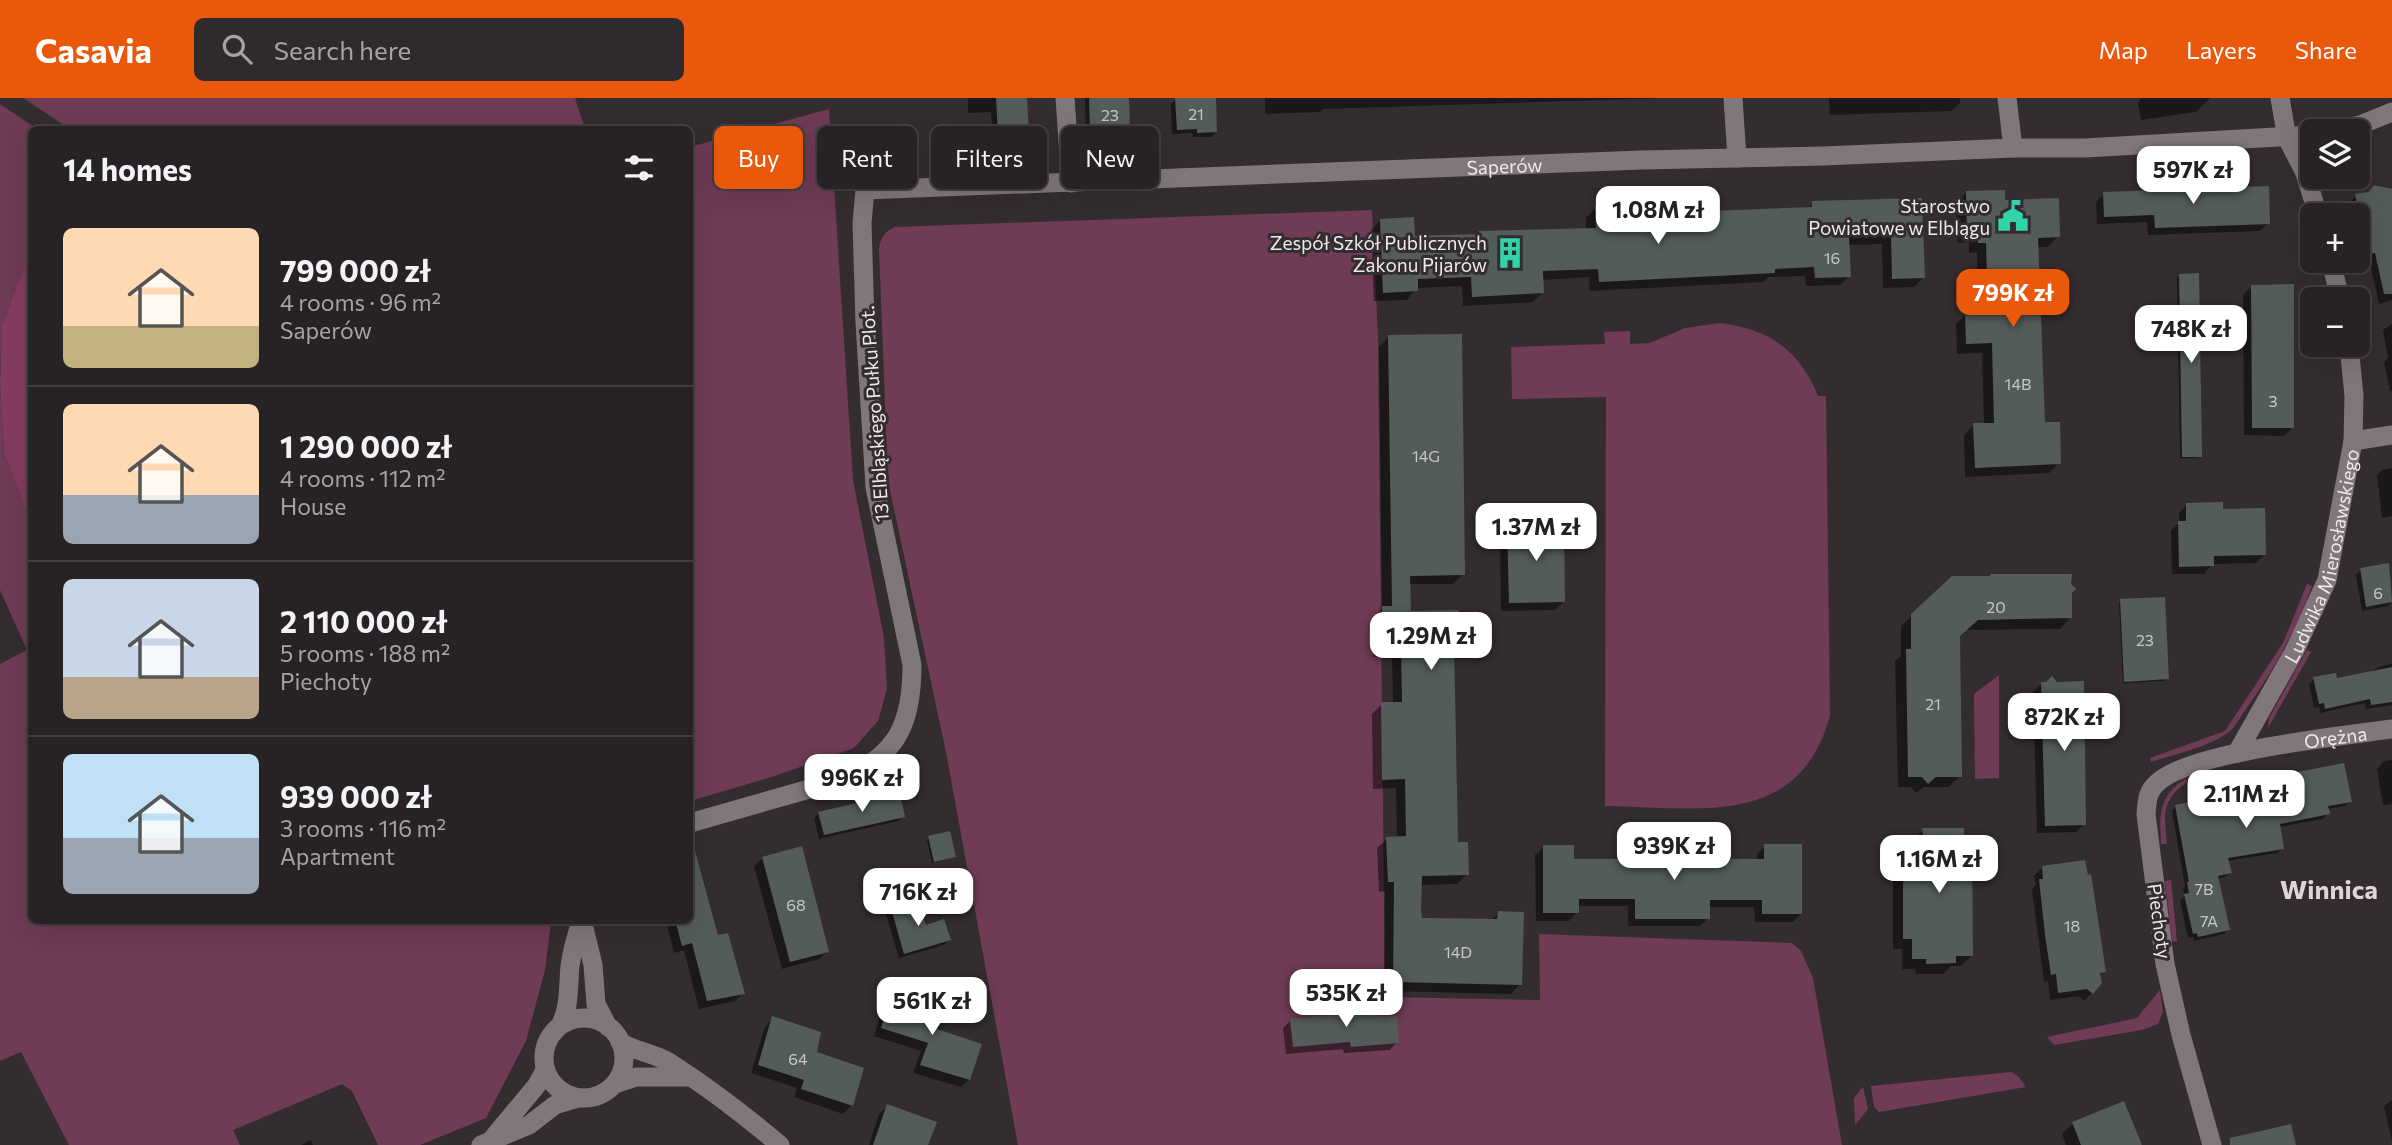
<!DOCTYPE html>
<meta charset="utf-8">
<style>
:root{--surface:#272224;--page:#2f2a2c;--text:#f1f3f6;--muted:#a4a4a6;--line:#433f41;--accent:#ea580c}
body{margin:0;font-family:Commissioner,sans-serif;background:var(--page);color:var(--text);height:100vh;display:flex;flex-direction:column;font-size:26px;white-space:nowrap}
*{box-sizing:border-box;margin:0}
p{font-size:23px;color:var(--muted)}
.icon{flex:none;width:38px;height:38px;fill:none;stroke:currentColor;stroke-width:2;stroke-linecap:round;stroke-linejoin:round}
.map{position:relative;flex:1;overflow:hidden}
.side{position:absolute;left:28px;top:28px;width:665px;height:798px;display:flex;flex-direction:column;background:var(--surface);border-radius:10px;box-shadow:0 7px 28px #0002,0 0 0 2px var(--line)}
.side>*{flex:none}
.top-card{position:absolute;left:714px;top:28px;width:665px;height:63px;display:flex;gap:14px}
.fabs{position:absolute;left:2300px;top:21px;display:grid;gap:14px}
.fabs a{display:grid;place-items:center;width:70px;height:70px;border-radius:10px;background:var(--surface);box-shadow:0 7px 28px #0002,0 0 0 2px var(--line);font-size:35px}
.price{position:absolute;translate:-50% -60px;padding:0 16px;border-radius:14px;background:#fff;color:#222;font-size:23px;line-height:46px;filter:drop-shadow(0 2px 4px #0008)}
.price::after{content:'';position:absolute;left:50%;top:42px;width:21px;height:16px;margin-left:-10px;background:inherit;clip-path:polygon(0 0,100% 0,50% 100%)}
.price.active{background:var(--accent);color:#fff}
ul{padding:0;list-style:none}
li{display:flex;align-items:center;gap:21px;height:175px;padding:0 35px}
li+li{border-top:2px solid var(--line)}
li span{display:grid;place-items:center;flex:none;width:196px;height:140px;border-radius:10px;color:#555}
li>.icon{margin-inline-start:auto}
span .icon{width:84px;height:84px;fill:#fffc;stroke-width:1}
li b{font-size:30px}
h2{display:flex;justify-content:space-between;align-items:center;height:84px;padding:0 35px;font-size:30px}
.chip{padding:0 24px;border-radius:10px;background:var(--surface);box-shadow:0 7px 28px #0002,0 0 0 2px var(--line);font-size:24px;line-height:63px}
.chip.active{background:var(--accent);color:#fff}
header{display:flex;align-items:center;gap:42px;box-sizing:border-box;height:98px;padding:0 35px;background:var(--accent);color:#fff}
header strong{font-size:33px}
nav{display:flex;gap:38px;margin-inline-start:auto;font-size:24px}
.search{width:490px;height:63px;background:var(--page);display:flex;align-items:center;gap:18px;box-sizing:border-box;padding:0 24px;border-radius:10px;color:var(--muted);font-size:26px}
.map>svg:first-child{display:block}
.green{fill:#6f3b55}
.forest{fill:#833b60}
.shadow{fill:#0007}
.building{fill:#545c59}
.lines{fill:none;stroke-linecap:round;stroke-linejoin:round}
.minor{stroke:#80777b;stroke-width:19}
.tertiary{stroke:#80777b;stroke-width:19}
.labels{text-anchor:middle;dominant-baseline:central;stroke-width:6;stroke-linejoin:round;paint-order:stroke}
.number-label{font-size:16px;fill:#c8c6c6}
.street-label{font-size:19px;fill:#eee9eb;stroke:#342d30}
.poi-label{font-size:19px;fill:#eee9eb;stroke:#342d30;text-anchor:end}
.district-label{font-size:26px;font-weight:bold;fill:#ded5d9;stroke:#342d30}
</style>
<header>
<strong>Casavia</strong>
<div class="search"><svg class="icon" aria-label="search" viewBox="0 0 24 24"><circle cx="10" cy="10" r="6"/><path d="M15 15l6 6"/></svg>Search here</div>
<nav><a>Map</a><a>Layers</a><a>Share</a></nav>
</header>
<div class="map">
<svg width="2392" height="1047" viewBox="0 0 2392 1047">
<rect width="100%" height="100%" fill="#342d30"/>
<path class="green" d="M23 0H575L585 31H70Z
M0 6 37 31 32 32 31 149 2 227 0 272Z
M829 11 853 382 884 540 887 591 878 623 854 650 775 678 690 703V49Z
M1372 112 1378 238 1385 899 1540 902 1539 836 1792 845 1801 853 1813 880 1842 1047H1018L946 654 888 383 879 150C881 139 884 134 895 129Z
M1720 225C1769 231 1800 252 1818 298H1826L1830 618C1798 732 1698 709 1605 708L1606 299 1512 301 1511 249 1605 246 1604 234 1630 233V246L1650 245 1685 230Z
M0 287 4 355 31 426 32 822 551 823 545 872 526 943 486 1020 420 1047H378L352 993 342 986 233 1032 240 1047H69L21 954 0 963V566L27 552 0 492Z
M2307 486 2312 488C2296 533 2274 572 2246 611 2240 619 2236 630 2226 636 2205 650 2175 656 2151 664L2150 660 2225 633 2283 545Z
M2307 552 2311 554 2268 630 2269 620Z
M1999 577V680L1975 681 1974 596Z
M2186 681 2187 684C2161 703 2164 716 2167 746H2161C2159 718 2159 696 2186 681Z
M2171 782 2177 844 2172 843 2165 783Z
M2160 892 2163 914 2158 926 2142 932 2054 947 2047 939 2137 920Z
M2011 974 2018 978 2026 989 1879 1014 1874 1009 1871 988Z
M1863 989 1868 1011 1855 1027 1854 1000Z"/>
<path class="forest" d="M31 149V426L4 355 0 286 2 227Z"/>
<path class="shadow" d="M968 0H1026L1027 34 1022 40 993 42 991 14 968 15Z
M1085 0H1127L1128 32 1123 37 1086 38Z
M1215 0 1216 34 1211 39H1193L1192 35 1172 36 1171 6 1176 1Z
M1265 0H1665L1323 11 1320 14 1265 16Z
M1829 0H1960V5L1952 13 1830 17Z
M2141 0H2210L2196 14 2141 22 2138 5Z
M2392 91V202L2379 206 2369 160 2360 162 2357 146V117H2352L2349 105 2356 98Z
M1966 95 2003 104 2058 138 2048 149H2037L2043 326 2059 365 2049 375 1965 379 1964 337 1974 327H1984L1982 255 1957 256 1956 226 1966 216 1978 215 1977 154 1969 155V144L1958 145 1956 105Z
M2104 96 2268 125 2260 133 2148 137 2147 124 2097 126 2096 104Z
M1921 102 1923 180 1914 189 1883 190 1882 146 1848 147 1849 178 1840 187 1806 188 1805 178 1768 179 1764 184 1590 193 1589 179 1542 182V195L1533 204 1463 208 1462 188 1416 190 1407 202 1374 203 1371 132 1381 122 1413 140 1477 137 1480 135 1586 132V120L1595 110 1634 118 1807 111 1813 105Z
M2180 177 2200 358 2198 360H2180L2177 179Z
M2251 189 2292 330 2284 338 2244 337 2243 197Z
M2392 226V293H2390L2384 264 2388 260 2383 232Z
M1389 239 1463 476 1453 486H1408L1409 515 1458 543 1452 549 1456 746 1467 776 1457 786 1421 787 1420 821 1491 823 1498 815 1520 886 1511 896 1384 893 1385 793 1379 794 1377 750 1387 741 1397 740 1396 690 1373 691 1372 616 1382 606H1393L1392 559H1373L1372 520 1382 510 1379 249Z
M2392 370V418L2382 420 2377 377 2382 372Z
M2187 406 2221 413 2264 457 2256 465 2212 466 2204 476H2172L2171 432 2179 425V415Z
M1508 428 1563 504 1555 512 1501 513 1500 436Z
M2388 467 2392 504 2388 508 2362 513 2356 477 2361 472Z
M2070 495V520L2060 531 1966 532 1958 539 1960 678 1949 689H1924L1916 695 1911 689H1898L1895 563 1901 558V528L1913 517Z
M2121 503 2167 580 2165 583 2123 585 2119 505Z
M2392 566V607L2366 611 2365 605 2320 615 2319 609 2314 610 2309 586 2314 581 2335 582 2372 574 2378 569Z
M2041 586 2084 726 2076 734 2037 735 2033 594Z
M2392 662V706L2383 707 2377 671 2384 663Z
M2217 692 2350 703 2345 708 2327 711 2328 716 2323 721 2278 729 2282 751 2277 755 2227 763 2230 775 2225 779 2217 781 2228 831 2224 836 2194 843 2193 839 2188 840 2180 802 2185 798 2183 791 2185 788 2172 713 2176 708 2184 707 2188 700 2212 696Z
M819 715 903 718 898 723 819 741 814 720Z
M1923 732 1972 857 1961 868H1951L1943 876H1916L1915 871H1902V851H1893V755L1903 744 1916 739Z
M929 740 954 759 932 765 927 742Z
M1765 748 1801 816 1793 824H1755L1754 809H1708V820L1700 828H1628V808H1577V815L1569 823H1536L1535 757 1543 749 1572 763H1642L1646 759 1694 763H1757V756Z
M763 760 828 853 819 861 782 871 754 768Z
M2042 770 2086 779 2104 873 2099 878 2092 895 2084 903 2079 898 2050 902 2048 883 2044 884 2032 791 2036 787 2034 778Z
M700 779 717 839 743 895 735 903 699 911 684 852 674 855 666 822H690V782Z
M891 811 924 829 949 842 944 847 899 860 886 816Z
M892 899 969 981 961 989 913 975 921 953 874 938 884 907Z
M1349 914 1381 921 1397 944 1390 952 1344 955 1343 951 1286 956 1283 930 1291 922 1346 917Z
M773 920 814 955 862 971 851 1008 843 1016 794 999 797 990 751 975 765 929Z
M2392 1002V1043L2384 1008Z
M888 1008 927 1047H869L879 1016Z
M2073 1026 2141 1045 2142 1047H2066L2062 1036Z
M311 1042 313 1047H301Z"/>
<path class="building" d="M996 0H1027L1029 35 998 37Z
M1089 0H1129L1130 33 1090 34Z
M1175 0H1216L1217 34 1197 35V31L1177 32Z
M2374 87 2392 91V196H2384L2375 155 2367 156 2355 96 2369 94Z
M2269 88 2270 126 2155 130 2154 117 2104 119 2103 94Z
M2005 92V102L2059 100 2060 139 2038 140 2045 324H2060L2061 366 1975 370 1973 325H1994L1992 245 1966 246 1965 214 1988 213 1986 145H1978V135H1967L1966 93Z
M1922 100 1925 180 1892 181 1891 137 1849 139 1851 179 1815 180 1814 169 1775 171V175L1599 184 1598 171 1543 173 1544 195 1472 199 1471 179 1418 181V193L1383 195 1380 121 1414 119 1415 138 1479 136V133L1596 130 1595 108 1635 107 1636 116 1812 109V103Z
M2199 175 2202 359H2182L2179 176Z
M2294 186V330H2252L2251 187Z
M1462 236 1465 477 1410 478 1411 513 1459 512 1460 544H1454L1458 744H1468L1469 777 1422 778 1421 812 1422 820 1497 821 1498 813 1524 814 1522 887 1393 884 1394 784H1388L1386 739 1406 738 1405 681 1382 682 1381 604H1402L1401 550H1382V508H1392L1388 237Z
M2223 404V411L2265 410 2266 457 2214 458V468L2179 469 2178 423H2186V405Z
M1564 425 1565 504 1509 505 1507 426Z
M2389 465 2392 504 2366 509 2360 470Z
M1990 476H2072L2071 486 2076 491 2072 495V520L1978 522 1960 538 1962 679H1936L1928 686 1922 679H1908L1906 551H1911V516L1952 478H1990Z
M2165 499 2169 581 2124 584 2120 501Z
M2392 569V604L2371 607 2370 601 2325 611 2324 605 2319 606 2313 579 2336 575 2337 580Z
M2052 578 2057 584 2084 583 2086 727 2045 728 2041 584H2046Z
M2344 665 2352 704 2328 708 2330 716 2280 726 2284 751 2228 760 2232 775 2218 778 2230 832 2198 839 2197 835 2193 836 2184 796 2189 795 2187 784H2189L2175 707 2188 704 2187 698 2216 694V690Z
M900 695 905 719 824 737 818 714Z
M1922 730H1964V738H1972L1973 858H1956V865L1926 866V861H1912V841H1903V742H1911V738L1923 737Z
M950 733 956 759 934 764 928 738Z
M1764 746H1802V816H1762V802H1710V821H1635V801H1579V815H1543V747H1574V761H1645V758H1695L1696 761H1764Z
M802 748 829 854 790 864 762 759Z
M690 753H695L718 837 728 835 745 896 707 903 692 845 682 848 675 822H690Z
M2085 762 2088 777 2091 776 2106 874 2100 875 2102 885 2093 896 2087 891 2058 895 2056 876 2051 877 2045 837 2039 781H2043L2042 768Z
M918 801 926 827 944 821 951 842 904 856 891 810Z
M891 897 940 910 934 930 982 946 970 982 920 967 928 945 881 930Z
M1381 909 1382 919 1397 918 1399 945 1351 949 1350 944 1293 949 1290 921 1349 915V912Z
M772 918 821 934 817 954 864 970 853 1008 801 991 804 982 758 967Z
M2124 1003 2142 1047H2081L2072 1024Z
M887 1006 937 1024 928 1047H873Z
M2291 1026 2296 1047H2230V1040Z"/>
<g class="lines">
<g class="minor">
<path d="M1065 0 1071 85"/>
<path d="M1733 0 1737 60"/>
<path d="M2007 0 2013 50"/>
<path d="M2280 0 2287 40 2305 75 2318 117"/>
<path d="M2332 33 2360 27 2392 14"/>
<path id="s1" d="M865 92 1642 62 1823 58 2013 50H2085L2312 37"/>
<path d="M2331 163 2340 201"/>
<path d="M2353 343 2392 337"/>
<path id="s2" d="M2237 655 2295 552 2327 482 2353 343 2354 298 2349 247"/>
<path id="s3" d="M2212 1047 2181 937 2165 866 2146 716C2147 705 2147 694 2156 686 2186 654 2343 638 2392 631"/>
</g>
<path class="tertiary" d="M690 725 841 682C897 657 912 627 912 567L875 389 865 224 862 125 865 92
M582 822 593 867 596 906 608 929
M544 960a40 40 0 1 1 80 0a40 40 0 1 1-80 0Z
M560 928C570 909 568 889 570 868 572 853 576 839 581 824
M620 944C636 954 655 955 670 965 711 991 743 1016 780 1047
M615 986 636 979H690
M492 1041 537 987 545 972
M481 1047 529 1027 555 1007 578 1000"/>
</g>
<defs>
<symbol id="civic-bare" viewBox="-9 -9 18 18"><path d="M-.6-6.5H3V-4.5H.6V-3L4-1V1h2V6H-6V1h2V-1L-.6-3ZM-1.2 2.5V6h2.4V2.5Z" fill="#31d4a9" stroke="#342d30" stroke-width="2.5" paint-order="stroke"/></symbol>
<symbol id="building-bare" viewBox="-9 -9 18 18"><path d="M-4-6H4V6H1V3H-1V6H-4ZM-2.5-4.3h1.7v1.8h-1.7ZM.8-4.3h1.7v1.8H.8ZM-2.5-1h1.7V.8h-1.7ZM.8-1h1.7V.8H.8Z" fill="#31d4a9" stroke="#342d30" stroke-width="2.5" paint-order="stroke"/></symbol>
</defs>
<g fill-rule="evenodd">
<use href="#civic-bare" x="1991" y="96" width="44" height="44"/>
<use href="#building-bare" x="1488" y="133" width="44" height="44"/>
</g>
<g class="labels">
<g class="number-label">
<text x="1196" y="15">21</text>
<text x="1110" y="16">23</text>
<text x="1832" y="159">16</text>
<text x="2018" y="285">14B</text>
<text x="2273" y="302">3</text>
<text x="1426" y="357">14G</text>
<text x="2378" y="494">6</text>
<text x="1996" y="508">20</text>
<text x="2145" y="541">23</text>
<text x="1933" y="605">21</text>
<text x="2204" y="790">7B</text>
<text x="796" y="806">68</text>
<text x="2209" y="822">7A</text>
<text x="2072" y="827">18</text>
<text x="1458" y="853">14D</text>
<text x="798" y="960">64</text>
</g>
<g class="street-label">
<text stroke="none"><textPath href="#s1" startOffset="640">Saperów</textPath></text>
<text transform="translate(874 316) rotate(-94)">13 Elbląskiego Pułku Plot.</text>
<text stroke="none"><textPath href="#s2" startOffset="217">Ludwika Mierosławskiego</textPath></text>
<text stroke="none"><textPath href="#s3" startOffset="558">Orężna</textPath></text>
<text transform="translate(2160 823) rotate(82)">Piechoty</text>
</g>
<g class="poi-label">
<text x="1990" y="107">Starostwo<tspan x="1990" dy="22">Powiatowe w Elblągu</tspan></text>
<text x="1487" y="144">Zespół Szkół Publicznych<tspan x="1487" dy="22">Zakonu Pijarów</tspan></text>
</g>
<g class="district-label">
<text x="2329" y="790">Winnica</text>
</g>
</g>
</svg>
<div class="fabs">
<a><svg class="icon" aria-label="layers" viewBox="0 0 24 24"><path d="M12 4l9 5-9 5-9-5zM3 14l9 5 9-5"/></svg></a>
<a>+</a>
<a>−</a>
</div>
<b class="price" style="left:2193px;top:108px">597K zł</b>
<b class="price" style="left:1658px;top:148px">1.08M zł</b>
<b class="price active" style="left:2013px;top:231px">799K zł</b>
<b class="price" style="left:2191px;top:267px">748K zł</b>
<b class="price" style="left:1536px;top:465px">1.37M zł</b>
<b class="price" style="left:1431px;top:574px">1.29M zł</b>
<b class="price" style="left:2064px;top:655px">872K zł</b>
<b class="price" style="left:862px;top:716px">996K zł</b>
<b class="price" style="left:2246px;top:732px">2.11M zł</b>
<b class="price" style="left:1674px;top:784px">939K zł</b>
<b class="price" style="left:1939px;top:797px">1.16M zł</b>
<b class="price" style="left:918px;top:830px">716K zł</b>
<b class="price" style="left:1346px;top:931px">535K zł</b>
<b class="price" style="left:932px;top:939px">561K zł</b>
<div class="top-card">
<a class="chip active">Buy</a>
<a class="chip">Rent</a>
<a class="chip">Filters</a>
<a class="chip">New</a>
</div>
<section class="side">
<h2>14 homes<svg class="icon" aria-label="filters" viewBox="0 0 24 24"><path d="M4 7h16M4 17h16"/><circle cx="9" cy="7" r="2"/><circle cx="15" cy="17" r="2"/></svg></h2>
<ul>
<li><span style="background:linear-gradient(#ffd9b3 70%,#c2b280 0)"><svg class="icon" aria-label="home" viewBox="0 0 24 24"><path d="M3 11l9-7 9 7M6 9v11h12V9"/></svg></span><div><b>799 000 zł</b><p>4 rooms · 96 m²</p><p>Saperów</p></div></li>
<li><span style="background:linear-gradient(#ffd9b3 65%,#9aa5b1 0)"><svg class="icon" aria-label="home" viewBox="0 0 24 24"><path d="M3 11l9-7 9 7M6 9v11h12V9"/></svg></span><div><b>1 290 000 zł</b><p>4 rooms · 112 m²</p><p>House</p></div></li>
<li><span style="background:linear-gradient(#c9d6e8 70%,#b9a48a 0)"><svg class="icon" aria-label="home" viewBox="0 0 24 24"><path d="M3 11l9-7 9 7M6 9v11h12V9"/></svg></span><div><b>2 110 000 zł</b><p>5 rooms · 188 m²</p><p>Piechoty</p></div></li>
<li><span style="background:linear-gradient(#bfe0f5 60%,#9aa5b1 0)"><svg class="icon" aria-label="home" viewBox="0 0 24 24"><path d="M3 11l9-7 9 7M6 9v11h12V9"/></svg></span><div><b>939 000 zł</b><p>3 rooms · 116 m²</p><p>Apartment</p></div></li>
</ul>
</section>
</div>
